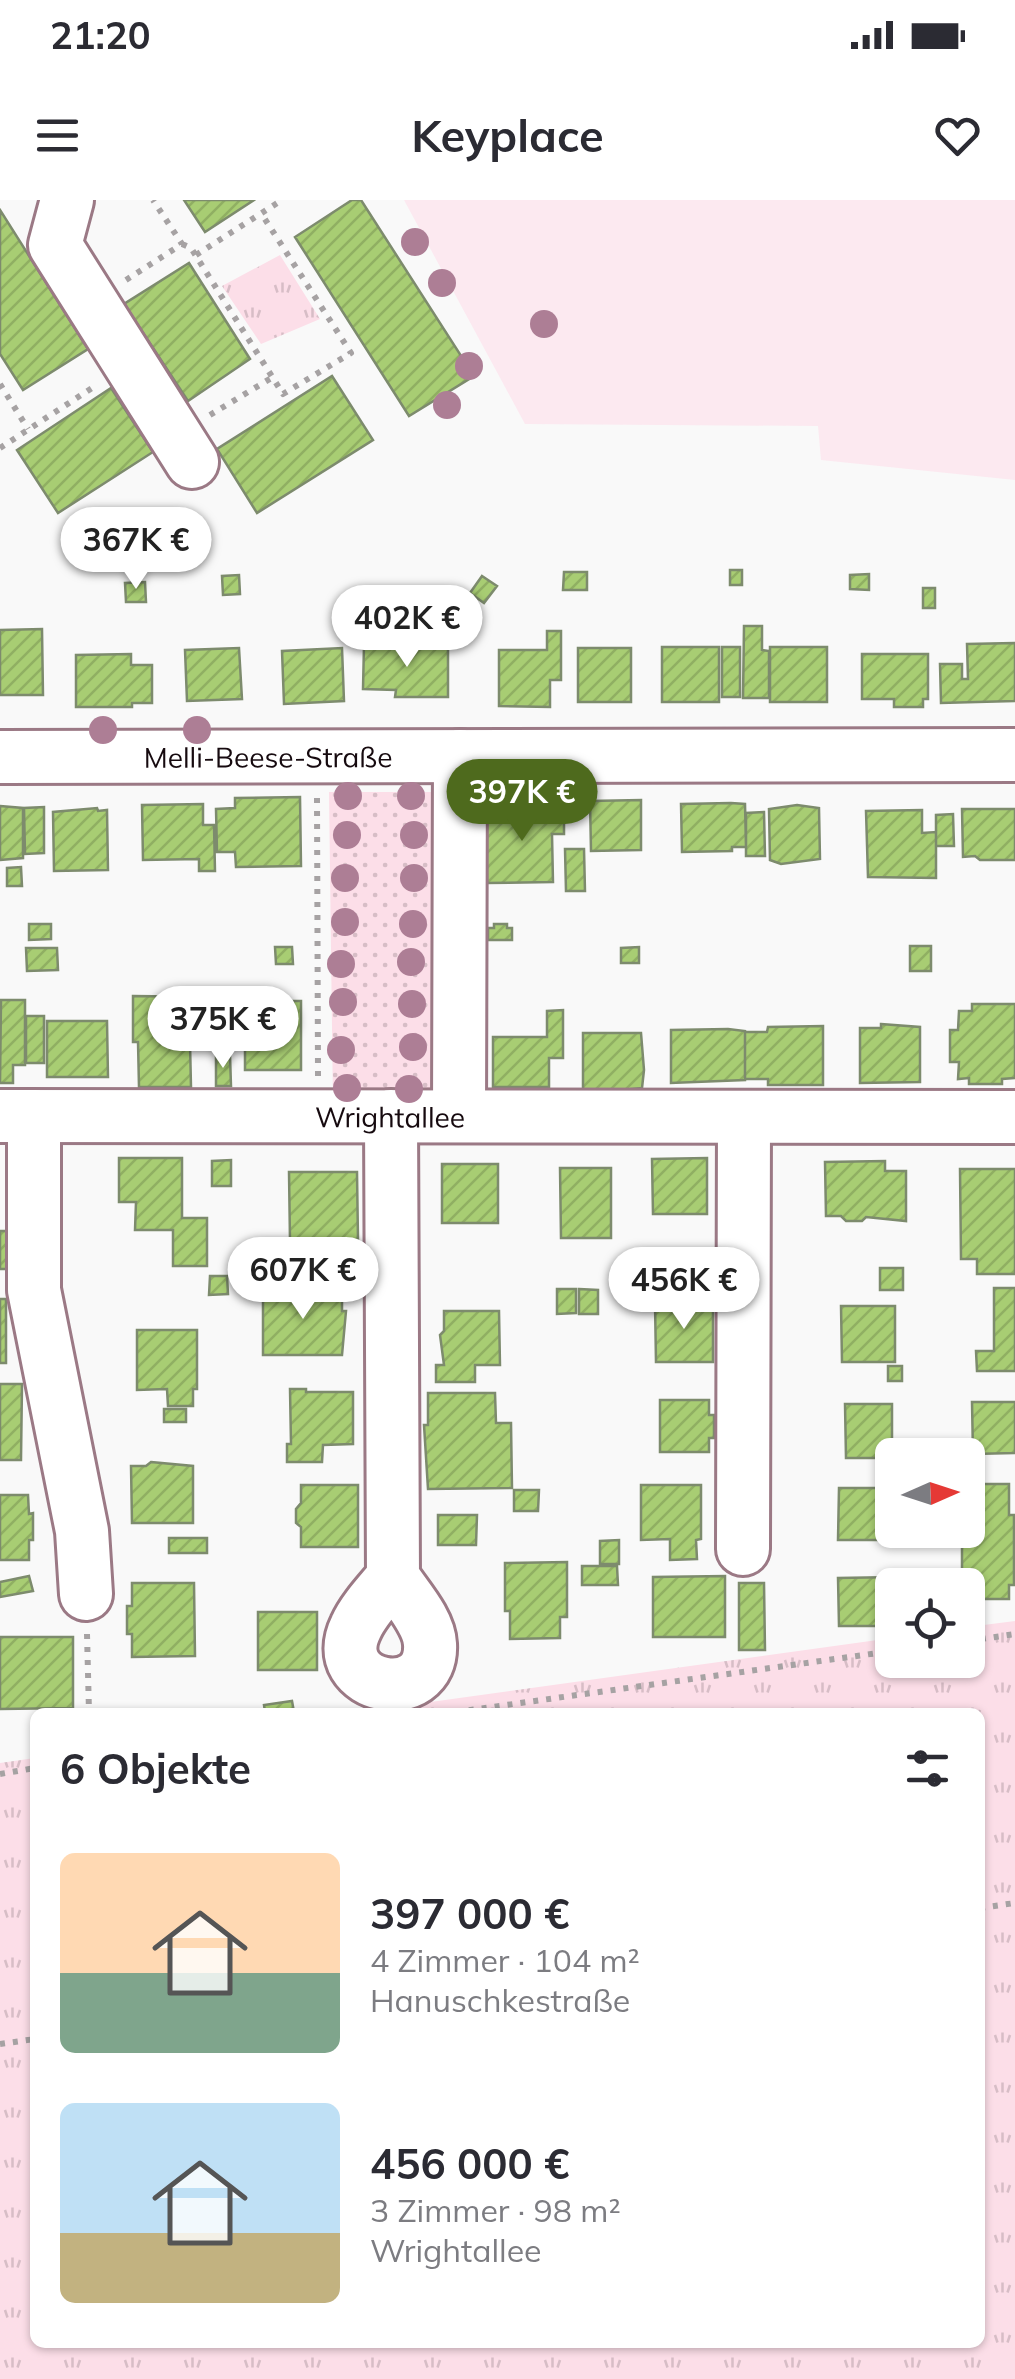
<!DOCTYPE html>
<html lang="de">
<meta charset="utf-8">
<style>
:root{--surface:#fff;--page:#f7f7f7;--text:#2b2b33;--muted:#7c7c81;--accent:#4e6a1d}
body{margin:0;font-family:Mulish,sans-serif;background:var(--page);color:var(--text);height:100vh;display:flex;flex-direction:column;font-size:38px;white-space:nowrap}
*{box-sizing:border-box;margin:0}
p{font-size:32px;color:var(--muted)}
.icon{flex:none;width:55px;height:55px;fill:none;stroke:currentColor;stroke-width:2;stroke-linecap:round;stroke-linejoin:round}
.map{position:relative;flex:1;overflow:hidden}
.drawer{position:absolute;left:30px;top:1508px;width:955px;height:640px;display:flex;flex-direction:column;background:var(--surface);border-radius:15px;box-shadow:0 2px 8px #0004}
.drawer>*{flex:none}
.needle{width:65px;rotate:87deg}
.buttons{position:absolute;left:875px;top:1238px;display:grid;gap:20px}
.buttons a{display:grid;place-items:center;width:110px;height:110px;border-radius:15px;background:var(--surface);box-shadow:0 2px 8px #0004;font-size:50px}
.price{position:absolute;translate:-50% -85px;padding:0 22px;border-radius:35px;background:#fff;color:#222;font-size:32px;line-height:65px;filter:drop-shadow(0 2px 5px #0008)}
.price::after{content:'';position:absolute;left:50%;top:60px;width:30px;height:22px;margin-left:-15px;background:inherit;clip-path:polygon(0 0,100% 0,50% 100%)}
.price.active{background:var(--accent);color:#fff}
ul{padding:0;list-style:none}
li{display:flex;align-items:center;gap:30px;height:250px;padding:0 30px}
li span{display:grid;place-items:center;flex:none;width:280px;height:200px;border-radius:15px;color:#555}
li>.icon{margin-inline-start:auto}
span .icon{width:120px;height:120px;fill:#fffc;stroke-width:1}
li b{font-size:42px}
h2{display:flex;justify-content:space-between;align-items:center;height:120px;padding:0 30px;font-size:42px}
.status{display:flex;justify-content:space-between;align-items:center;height:70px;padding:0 50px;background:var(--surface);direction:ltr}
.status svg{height:28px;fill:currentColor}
header{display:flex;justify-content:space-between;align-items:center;height:130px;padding:0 30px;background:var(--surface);font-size:45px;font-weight:700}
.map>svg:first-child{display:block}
.built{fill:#fce9f0}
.grass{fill:url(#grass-dots)}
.park{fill:url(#park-tufts)}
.building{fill:url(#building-hatch);stroke:#7d8b6d;stroke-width:2.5}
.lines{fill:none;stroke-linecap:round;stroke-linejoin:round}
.minor-casing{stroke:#9b7985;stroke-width:58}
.path{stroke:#a6a2a3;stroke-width:6;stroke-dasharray:5 8;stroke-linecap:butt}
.minor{stroke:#fff;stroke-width:52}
.tree{fill:#ad7e95}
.labels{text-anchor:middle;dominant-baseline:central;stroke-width:8;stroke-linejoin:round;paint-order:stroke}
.street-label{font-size:28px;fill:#160a0f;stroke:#fff}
</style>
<div class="status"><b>21:20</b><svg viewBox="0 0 49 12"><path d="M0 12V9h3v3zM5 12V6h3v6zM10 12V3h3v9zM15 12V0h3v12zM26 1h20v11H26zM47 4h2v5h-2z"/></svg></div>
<header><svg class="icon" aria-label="menu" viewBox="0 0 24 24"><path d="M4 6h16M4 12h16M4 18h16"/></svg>Keyplace<svg class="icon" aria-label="heart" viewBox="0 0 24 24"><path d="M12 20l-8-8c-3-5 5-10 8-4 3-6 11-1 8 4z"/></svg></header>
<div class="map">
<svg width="1015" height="2179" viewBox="0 0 1015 2179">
<defs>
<pattern id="grass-dots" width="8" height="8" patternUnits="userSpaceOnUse" patternTransform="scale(2.5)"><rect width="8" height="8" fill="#fcdee8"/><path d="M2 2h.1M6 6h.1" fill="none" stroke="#d7bdc6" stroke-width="1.8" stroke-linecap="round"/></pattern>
<pattern id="park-tufts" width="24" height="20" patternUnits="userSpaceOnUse" patternTransform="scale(2.5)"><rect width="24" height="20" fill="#fcdee8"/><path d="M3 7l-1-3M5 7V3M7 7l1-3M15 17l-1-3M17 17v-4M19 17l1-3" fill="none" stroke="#d7bdc6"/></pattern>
<pattern id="building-hatch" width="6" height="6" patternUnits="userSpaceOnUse" patternTransform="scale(2.5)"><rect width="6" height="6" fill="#a8cd73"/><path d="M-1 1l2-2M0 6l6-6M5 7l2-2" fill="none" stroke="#90af62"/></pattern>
</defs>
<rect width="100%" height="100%" fill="#f9f9f9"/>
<path class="built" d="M404 0H1015V280L821 260 818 226 525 224Z"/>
<path class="grass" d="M329 592H436L438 902 333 906Z"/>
<path class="park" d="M280 55 320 119 261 144 222 86Z
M1015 1421V2179H0V1563L35 1558V2142H980V1512H358L892 1438V1460H968V1427Z"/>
<path class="building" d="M184 0H254L205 32Z
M352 0H361L474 176 409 216 295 37Z
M0 10 88 149 23 190 0 154Z
M189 63 250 159 188 201 124 104Z
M332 176 373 240 257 313 217 249Z
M111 188 153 252 58 313 17 250Z
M730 370H742V385H730Z
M564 372H587V390H563Z
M869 374V390L850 389V375Z
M239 375 240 394 223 395 222 376Z
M482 376 497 386 484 403 470 393Z
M145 382 146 402H126L125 383Z
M923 388H935V408H923Z
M744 426H762V450L769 451V498H743Z
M42 429 43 495H0V430Z
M547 431H561V480H550V507L499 506V450H547Z
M1015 443V501L941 503 940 464H962V479H968L967 444Z
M364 445 448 446V497H395L396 490 363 489Z
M662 447H719V502H662Z
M722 447H740V497H722Z
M770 447H827V502H770Z
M239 448 242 499 187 501 185 450Z
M342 448 344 501 284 504 282 451Z
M578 448H631V502H578Z
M131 454V465H152V503H132V507H76V455Z
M862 454H928V499H923V507H894V499H862Z
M300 597 301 666 236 667 235 652H217L216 609 235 608V598Z
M641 600V650L591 651 590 601Z
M731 603 745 604 746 647H732V651L682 652 681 604Z
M203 604V625H214L215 671H199V659L143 660 142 605Z
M547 604H564V634H552L553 682 487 683 486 611 547 609Z
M797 605 819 608 820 659 781 664 770 660 769 609Z
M0 606 23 608V658L0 660Z
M44 607V653L25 654 24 608Z
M97 608 98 611 107 610 108 670 54 671 53 612Z
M962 609H1015V660H980L975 656 963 657Z
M922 610V633L936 632V678L868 677 866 611Z
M764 612 765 656H746V613Z
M953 614 954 646H936V615Z
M565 649H584L585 691H566Z
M21 667 22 686H7V668Z
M29 724H51V739L29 740Z
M494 724H507V728H512V740H488V728H494Z
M910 746H931V771H910Z
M275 747H292L293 764H276Z
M639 747V763H621V748Z
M26 748H57L58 770 27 771Z
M133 796 214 797V843H190L191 887H139L138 842H133Z
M1 800H25V865H13V883H0Z
M245 801H301V870H245Z
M972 804H1015V878L1002 879V884H969V878L958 879 959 862H950V830H958L959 811H972Z
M563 810V858H549V887H493V837H547V811Z
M26 816H44V863H26Z
M47 821H107L108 877H47Z
M881 824 920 827V882L860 883V828H881Z
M823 826V885H768V879H745V832H767L768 827Z
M728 829 745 831V880L671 883V830Z
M583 833H641L644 870 642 888 611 891 583 889Z
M216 855H230L231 886H216Z
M119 958H182V1018H207V1066H173V1030H135L136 1002H119Z
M707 958V1014H653L652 959Z
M231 960V986H212V961Z
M885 961V971H906V1021L866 1017 862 1021H846L841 1016H826L825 962Z
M442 964H498V1023H442Z
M560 968H611V1038H561Z
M960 969H1015V1074H977V1059H961Z
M289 972H357L358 1040 290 1041Z
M0 1031H19V1069H0Z
M324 1046 325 1073H281V1047Z
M880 1068H903V1090H880Z
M210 1076H227L228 1094 209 1095Z
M263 1088H342V1111H346L342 1155H263Z
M994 1088H1015V1171H977L976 1151H994Z
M557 1089H576V1113L557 1114Z
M579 1089 598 1090V1114H579Z
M0 1099H6V1163H0Z
M655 1103H713V1162H656Z
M841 1106H895V1162H842Z
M444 1111H499L500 1165H475V1182H436V1165H444L440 1135 444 1131Z
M137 1130H197V1189H193V1206H168L167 1189 137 1190Z
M888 1166H902V1181H888Z
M0 1184H22L21 1260H0Z
M290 1189H306V1192H353V1244L323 1245 322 1262H287V1244H291Z
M428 1193H495L496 1223H511L512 1288 428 1289 424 1225H428Z
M660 1200H709V1215H714V1238H709V1252H660Z
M972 1202H1015V1253L973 1254Z
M845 1204H892V1273H890L889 1258H846Z
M164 1209H186V1222H164Z
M151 1262 193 1266V1323H132L131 1266H146Z
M890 1275H892V1340H838L839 1288H890Z
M968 1284H1009V1315H1014V1385H1009V1399H968V1385H962V1330H968Z
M301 1285H358V1347H301V1327L296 1323V1309L301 1303Z
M641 1285H701V1339L696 1340 697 1359 670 1360V1339L641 1340Z
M514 1290H539L538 1311H514Z
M0 1295H28L29 1314 33 1313V1340H29V1360H0Z
M438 1315H477L476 1345H438Z
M169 1338H207V1353H169Z
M619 1340V1364H600V1341Z
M567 1362V1417H560V1438L510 1439V1411H505V1363Z
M582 1366H617L618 1385H582Z
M29 1376 33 1391 0 1397V1382Z
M725 1376V1437H653V1377Z
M896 1377V1385H892V1426H839L838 1378Z
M132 1383H194L195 1456 132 1457V1434H127V1406H132Z
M739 1383H764L765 1450H739Z
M258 1412H317V1470H258Z
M0 1437H73V1508L0 1509Z
M292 1501 294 1512H265L264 1505Z"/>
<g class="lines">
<defs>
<g id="minor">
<path d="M67 0 55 45 192 262"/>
<path id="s1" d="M0 557 1015 555"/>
<path id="s2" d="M0 916 1015 917"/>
<path d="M34 916V1090L82 1331 86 1394"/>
<path d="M391 916 393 1377C405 1396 429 1421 430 1444 434 1509 325 1490 356 1427 364 1409 381 1392 393 1377"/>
<path d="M459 916 460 556"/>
<path d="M743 1349 744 917"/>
</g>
</defs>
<use href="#minor" class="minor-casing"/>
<path class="path" d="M182 44 191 48 283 194 351 153 261 13
M196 55 282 0
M126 80 182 44 153 0
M0 184 28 229
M210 215 273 177
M0 248 95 186
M317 598 318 876
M87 1434 89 1512
M968 1441 1015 1434
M456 1512 892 1451
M0 1574 35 1568
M980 1708 1015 1703
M0 1844 35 1839"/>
<use href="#minor" class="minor"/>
</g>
<g class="tree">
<circle cx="415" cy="42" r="14"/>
<circle cx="442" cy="83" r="14"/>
<circle cx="544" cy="124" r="14"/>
<circle cx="469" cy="166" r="14"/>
<circle cx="447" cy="205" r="14"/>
<circle cx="103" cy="530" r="14"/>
<circle cx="197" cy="530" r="14"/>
<circle cx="348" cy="596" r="14"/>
<circle cx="411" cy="596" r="14"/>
<circle cx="347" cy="635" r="14"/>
<circle cx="414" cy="635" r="14"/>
<circle cx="345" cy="678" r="14"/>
<circle cx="414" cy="678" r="14"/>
<circle cx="345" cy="722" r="14"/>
<circle cx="413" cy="724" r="14"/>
<circle cx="411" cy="762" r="14"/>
<circle cx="341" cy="764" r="14"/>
<circle cx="343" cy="802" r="14"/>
<circle cx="412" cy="804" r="14"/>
<circle cx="413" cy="847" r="14"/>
<circle cx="341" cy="850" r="14"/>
<circle cx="347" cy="888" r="14"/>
<circle cx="409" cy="889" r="14"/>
</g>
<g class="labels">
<g class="street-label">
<text stroke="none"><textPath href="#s1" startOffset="268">Melli-Beese-Straße</textPath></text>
<text stroke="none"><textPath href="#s2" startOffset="390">Wrightallee</textPath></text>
</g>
</g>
</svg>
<div class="buttons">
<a><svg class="needle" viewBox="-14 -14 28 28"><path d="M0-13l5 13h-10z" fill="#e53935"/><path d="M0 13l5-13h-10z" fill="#7c7c81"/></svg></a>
<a><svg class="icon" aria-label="locate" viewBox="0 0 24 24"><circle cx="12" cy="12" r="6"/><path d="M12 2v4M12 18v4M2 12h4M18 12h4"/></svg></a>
</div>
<b class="price" style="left:136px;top:392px">367K €</b>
<b class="price" style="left:407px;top:470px">402K €</b>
<b class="price active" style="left:522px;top:644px">397K €</b>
<b class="price" style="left:223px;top:871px">375K €</b>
<b class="price" style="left:303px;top:1122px">607K €</b>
<b class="price" style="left:684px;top:1132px">456K €</b>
<section class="drawer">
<h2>6 Objekte<svg class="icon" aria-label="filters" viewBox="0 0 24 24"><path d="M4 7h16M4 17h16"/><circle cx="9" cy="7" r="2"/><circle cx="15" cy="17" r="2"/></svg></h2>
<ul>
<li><span style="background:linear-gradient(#ffd9b3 60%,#7fa58c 0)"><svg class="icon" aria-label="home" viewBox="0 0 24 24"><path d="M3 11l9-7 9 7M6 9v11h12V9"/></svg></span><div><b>397 000 €</b><p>4 Zimmer · 104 m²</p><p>Hanuschkestraße</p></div></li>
<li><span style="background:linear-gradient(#bfe0f5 65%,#c2b280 0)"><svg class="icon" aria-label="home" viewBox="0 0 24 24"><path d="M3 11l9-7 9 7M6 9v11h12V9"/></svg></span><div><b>456 000 €</b><p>3 Zimmer · 98 m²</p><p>Wrightallee</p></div></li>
</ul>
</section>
</div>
